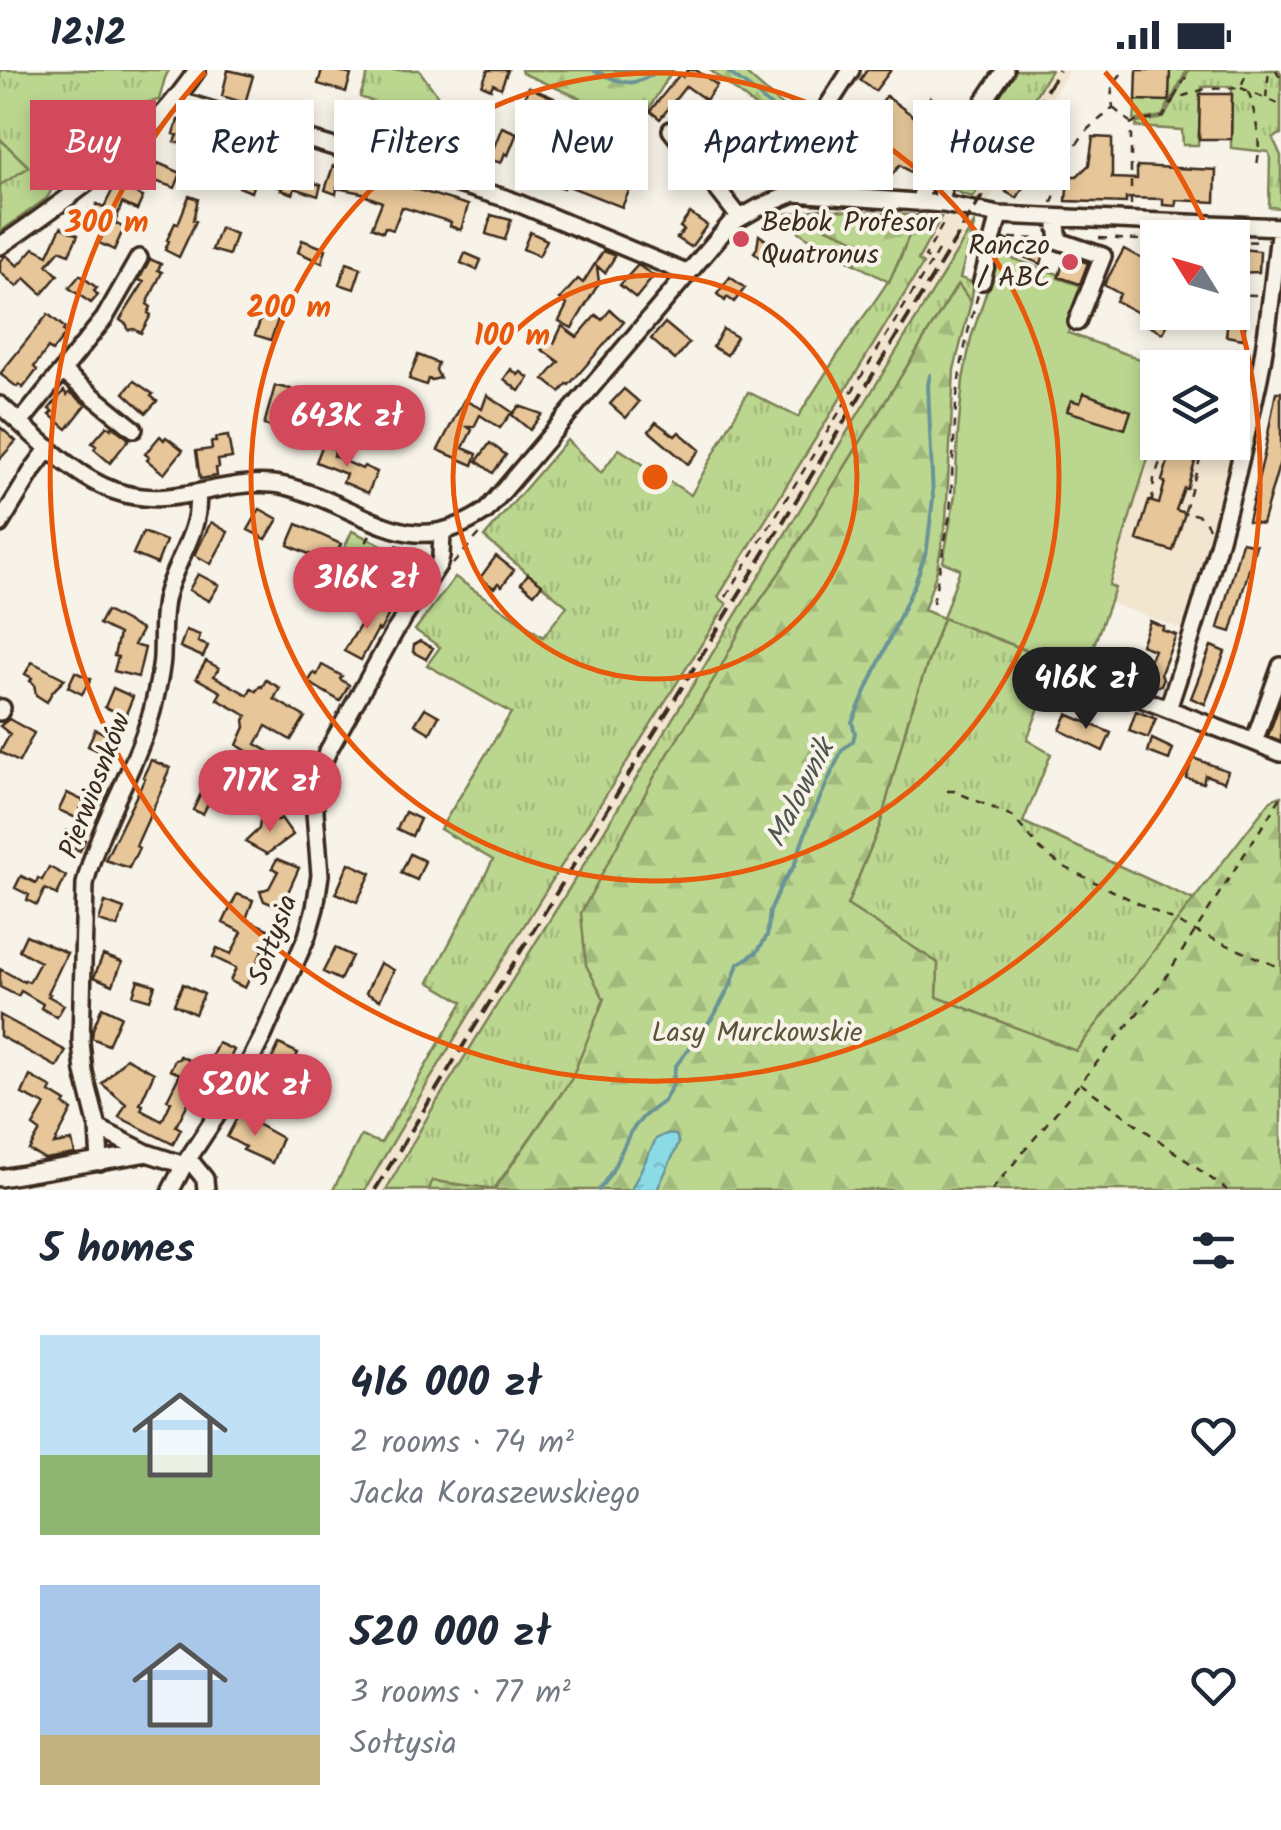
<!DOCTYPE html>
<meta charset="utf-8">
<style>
:root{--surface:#fff;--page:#f2f2f3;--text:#1f2937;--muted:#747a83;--accent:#d1495b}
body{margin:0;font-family:Kalam,sans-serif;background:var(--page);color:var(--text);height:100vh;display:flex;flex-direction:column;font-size:38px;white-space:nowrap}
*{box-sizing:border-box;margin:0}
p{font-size:32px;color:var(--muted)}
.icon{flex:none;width:55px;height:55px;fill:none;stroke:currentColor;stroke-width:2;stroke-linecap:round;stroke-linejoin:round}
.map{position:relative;height:1120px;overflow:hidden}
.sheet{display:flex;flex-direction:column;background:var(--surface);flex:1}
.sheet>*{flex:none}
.top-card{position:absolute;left:30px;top:30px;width:1222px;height:90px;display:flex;gap:20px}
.needle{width:65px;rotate:307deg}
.fabs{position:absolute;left:1140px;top:150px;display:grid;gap:20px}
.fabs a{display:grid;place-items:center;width:110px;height:110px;border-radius:0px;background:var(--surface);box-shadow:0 5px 15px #0003;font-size:50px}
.price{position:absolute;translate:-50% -85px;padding:0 22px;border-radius:35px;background:var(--accent);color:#fff;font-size:32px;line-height:65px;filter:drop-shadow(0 2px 5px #0008)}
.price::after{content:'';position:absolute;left:50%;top:60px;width:30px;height:22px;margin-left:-15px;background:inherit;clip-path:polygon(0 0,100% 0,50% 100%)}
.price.current{background:#222;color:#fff}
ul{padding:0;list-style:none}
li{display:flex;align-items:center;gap:30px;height:250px;padding:0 40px}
li span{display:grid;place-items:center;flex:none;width:280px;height:200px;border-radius:0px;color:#555}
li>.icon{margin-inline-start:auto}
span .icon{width:120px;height:120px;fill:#fffc;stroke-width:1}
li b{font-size:42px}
h2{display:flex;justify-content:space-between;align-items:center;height:120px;padding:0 40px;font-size:42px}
.tag{padding:0 35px;border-radius:0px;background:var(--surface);box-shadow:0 5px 15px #0003;font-size:35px;line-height:90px}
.tag.current{background:var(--accent);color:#fff}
.status{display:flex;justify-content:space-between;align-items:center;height:70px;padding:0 50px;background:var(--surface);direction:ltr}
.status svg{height:28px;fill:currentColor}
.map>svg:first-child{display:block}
.built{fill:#f2e6d1}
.grass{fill:url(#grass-tufts);stroke:#7b8056;stroke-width:2.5}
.forest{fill:url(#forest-firs);stroke:#7b8056;stroke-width:2.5}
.green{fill:#bbd78f;stroke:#7b8056;stroke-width:2.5}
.water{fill:url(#water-ripples);stroke:#6b9496;stroke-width:2.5}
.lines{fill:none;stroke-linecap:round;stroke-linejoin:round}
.stream{stroke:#6b9496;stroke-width:4}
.building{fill:#e7c79a;stroke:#3b2a1e;stroke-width:2.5}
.minor-casing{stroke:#3b2a1e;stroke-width:22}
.path{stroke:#3b2a1e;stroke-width:2.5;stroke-dasharray:8 8;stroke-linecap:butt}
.minor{stroke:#f7f3e8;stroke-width:15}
.rail{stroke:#3b2a1e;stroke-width:4;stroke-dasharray:15 8;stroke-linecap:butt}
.ring{fill:none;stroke:#e8590c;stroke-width:5}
.poi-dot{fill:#d1495b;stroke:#f7f3e8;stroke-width:4}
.labels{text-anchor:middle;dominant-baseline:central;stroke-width:8;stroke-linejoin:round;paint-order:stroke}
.poi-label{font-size:28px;fill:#3b2a1e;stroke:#f7f3e8;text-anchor:start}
.street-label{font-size:28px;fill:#3b2a1e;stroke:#f7f3e8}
.park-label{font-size:28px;fill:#5b553a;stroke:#f7f3e8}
.water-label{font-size:30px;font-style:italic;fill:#4f5650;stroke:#f7f3e8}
.centre{fill:#e8590c;stroke:#f7f3e8;stroke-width:5}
.ring-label{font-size:30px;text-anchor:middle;font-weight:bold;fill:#e8590c;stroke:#f7f3e8;stroke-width:8;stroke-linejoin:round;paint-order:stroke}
</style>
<div class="status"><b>12:12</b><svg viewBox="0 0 49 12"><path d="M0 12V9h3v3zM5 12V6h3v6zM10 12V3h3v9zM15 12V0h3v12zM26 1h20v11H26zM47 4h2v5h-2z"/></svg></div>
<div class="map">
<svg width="1281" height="1120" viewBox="0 0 1281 1120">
<defs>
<pattern id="grass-tufts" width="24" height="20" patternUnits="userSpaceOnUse" patternTransform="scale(2.5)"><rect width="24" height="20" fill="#bbd78f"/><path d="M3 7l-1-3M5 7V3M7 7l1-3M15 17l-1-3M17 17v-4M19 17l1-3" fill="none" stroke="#a2b97b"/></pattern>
<pattern id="forest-firs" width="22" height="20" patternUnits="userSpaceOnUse" patternTransform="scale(2.5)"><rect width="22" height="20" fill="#bbd78f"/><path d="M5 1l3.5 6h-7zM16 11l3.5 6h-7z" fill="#a2b97b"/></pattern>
<pattern id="water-ripples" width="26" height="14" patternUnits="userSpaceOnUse" patternTransform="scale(2.5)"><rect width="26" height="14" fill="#8bdbe6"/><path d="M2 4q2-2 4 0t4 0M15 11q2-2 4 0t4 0" fill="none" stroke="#79bcc5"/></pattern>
</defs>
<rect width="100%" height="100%" fill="#f7f3e8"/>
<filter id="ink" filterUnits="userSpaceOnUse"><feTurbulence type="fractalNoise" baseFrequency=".01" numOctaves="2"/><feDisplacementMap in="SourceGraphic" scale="20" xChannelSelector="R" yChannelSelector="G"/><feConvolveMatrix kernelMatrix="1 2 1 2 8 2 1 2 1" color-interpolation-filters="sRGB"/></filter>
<g filter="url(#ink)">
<path class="built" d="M1051 0H1069L996 116 988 132 564 827 431 1041 386 1120H365L420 1025 551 811 726 534 717 527 923 195 918 190 941 147H961Z
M1233 321 1247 324 1187 561 1110 533 1115 518 1108 516 1157 358 1158 372H1232Z"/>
<path class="grass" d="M0 0H169L165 8 159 30 145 33 92 83 61 104 47 128 0 162V115L29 97 0 69Z
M369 0H419L440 29 431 53 360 27Z
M1013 0H1051L973 127C961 124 953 121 946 112L947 101Z
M1170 0H1187L1162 46 1134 51 1136 30Z
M1189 0H1279L1281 4V64L1273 68 1281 86V138L1269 137 1270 86 1268 82 1231 78 1232 16 1202 17 1198 75H1183L1182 60 1136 57 1137 53 1164 48Z
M821 139 815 153 867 174 855 194 805 166 776 145Z
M911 145 941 147 918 190 923 194 718 527 727 534C604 728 480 921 365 1120H333L361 1066 381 1073 463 932 429 912 493 790 440 759 511 643 427 595 440 577 415 560 455 507 543 567 567 536 484 467 567 370 601 403 619 379 691 425 748 322 798 347C816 318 834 290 853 262 879 223 908 194 911 145Z
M975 152 960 208 974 213 971 232 958 214 780 502 742 557 720 599 586 895 605 929 571 1010 494 1119 433 1111 429 1120H386L431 1041 564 827Z
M943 548 1056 592 1027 670 1051 684 1023 752 1194 830 1076 981 937 927 938 893 847 835 880 755 908 650Z"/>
<path class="forest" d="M521 0H673L639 54 522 3Z
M710 0H742L796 48 787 62Z
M821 139 911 145 909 166 889 212 855 194 866 174 815 153Z
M958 214 971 232 954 300 946 451 936 504 924 540 943 548 908 650 880 755 847 835 938 893 937 927 1076 981 1271 730 1281 726V1120H429L432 1111 495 1119 571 1010 604 929 586 895 581 843 653 709 720 599 742 557 780 502Z
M352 461 418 492 421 499 396 546 328 514Z"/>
<path class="green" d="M0 69 29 97 0 115Z
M999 184 1058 204V208L1085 217 1068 263 1162 297 1158 298 1157 359 1109 515 1115 518 1084 602 943 548 960 499 943 492 955 425 958 363 963 310 971 268Z"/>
<path class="water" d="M666 1064 676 1065 679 1073 657 1120H631L656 1069Z"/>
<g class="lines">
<path class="stream" d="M593 0C623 13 630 20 659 0
M725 0 750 18 793 56
M599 1120 612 1101 631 1061 644 1046 664 1031 673 1014 675 997 715 944 731 914 738 894 757 882 767 866 770 841 781 815 794 796 810 750 842 680 853 671 855 663 852 652 915 513 927 479 933 428 928 315 930 305"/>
</g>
<path class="building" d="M228 0 253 6 245 33 222 26Z
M322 0H336L351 5 346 22 318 14Z
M488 0H508L501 18 493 14 491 19 482 15Z
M688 0H696L717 15 706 30 686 16 660 49 650 41 680 4 683 7Z
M867 0H891L875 21 860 10Z
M1137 0H1170L1169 31 1136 30Z
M528 17 554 28 550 41 539 37 535 48 520 43Z
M1200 24H1232L1231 69H1199Z
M886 26 916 48 930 27 954 42 927 85 913 104 900 95 892 105 869 101 856 91 859 85 856 82 863 70 858 66Z
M452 32 481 42 474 59 446 49Z
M374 36 395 43 392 55 370 48Z
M350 44 369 50 362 74 343 68Z
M178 50 221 61 215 83 175 72 178 65 174 64Z
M502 57 517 63 508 85 505 83 501 93 489 89Z
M398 63 416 69 414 77 417 78 414 89 393 81Z
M1093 67 1112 68V108L1137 109V96L1216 100 1215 132 1176 130V136L1163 135V129L1126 128V133L1066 131 1068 106H1077L1089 95Z
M724 71 734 86 719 96 710 81Z
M252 74 270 80 268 88 301 99 298 108 321 115 318 126 295 118 293 124 281 120 282 118 275 116 278 108 258 102 251 122 239 117Z
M601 79 613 84 608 98 631 108 630 111 633 112 622 137 566 115 564 118 545 112 554 85 589 96 591 91 596 93Z
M158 93 181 103 175 118 152 110Z
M333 96 353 101 350 110 372 116 375 107 468 135 461 160 450 156 451 152 402 137 393 160 385 157 383 162 372 157 382 132 366 126 367 124 337 118 336 124 325 120Z
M1020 102 1029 107 1017 128 1006 122Z
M121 116 143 127 137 140 122 133 115 153 124 158 114 180 99 173 106 158 85 148 89 139 94 141 97 134 104 137 113 119 119 121Z
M189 126 198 129 193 150 196 151 179 187 165 180 169 171 167 170 175 153 178 154Z
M690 143 707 155 691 177 677 168 684 160 680 157Z
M491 145 511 150 505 170 486 164Z
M61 157 78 165 69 184 60 180 47 195 58 205 42 224 25 208 17 217 0 202V191L6 185 18 196 34 178 48 185Z
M220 158 236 164 229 185 212 180Z
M530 162 547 170 539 186 523 179Z
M759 165 777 178 766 192 754 182 757 178Z
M1004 169 1024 177 1026 173 1046 176 1041 194 1014 183 1013 186 1001 181Z
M302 170 326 179 322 193 298 182Z
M1232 178 1260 181 1259 202 1232 203Z
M1124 179 1153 195 1146 203 1145 209 1149 216 1158 218V242H1174L1163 263 1141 252 1144 246 1116 231 1120 224 1104 215Z
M603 181 614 185V188L605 203 597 196 599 213 572 258 559 251 567 235 560 229 578 209 583 213Z
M465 183 481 190 477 200 461 193Z
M1065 185 1088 193 1080 214 1059 207Z
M150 189 161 194 158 200 162 202 147 234 151 237 148 243 151 245 141 263 134 259 128 260 127 255 120 250 144 212 139 210Z
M347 193 361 198 354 219 339 214Z
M638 195 654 206 636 228 620 215Z
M80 205 97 218 94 221 98 225 91 233 69 218Z
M730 207 745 218 734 232 727 227 725 231 717 224Z
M265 238 280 244 271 270 255 265Z
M610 240 624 252 569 315 567 314 560 322 544 309 559 292 541 279 545 269 554 273 562 256 577 267 596 245 602 250Z
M48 244 65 258 63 261 66 264 52 281 48 278 34 297 37 300 23 318 19 314 17 317 0 304Z
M1228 248 1246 251 1243 269 1226 266Z
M665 253 689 273 675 290 651 269Z
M723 259 737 267 727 285 713 277Z
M418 285 438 293 436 300 440 308 432 310 428 309 426 315 409 309Z
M1223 286 1251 290 1250 298H1221Z
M511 299 518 305 521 302 529 308 519 321 504 309Z
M134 311 153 324 151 326 157 331 146 343 124 323Z
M275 316 291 319 285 360 264 355Z
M624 319 639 332 626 348 610 334Z
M64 321 67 325 70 322 86 335 67 359 50 345 53 342 49 339Z
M1276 322H1281V388L1262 454 1248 451 1264 385Z
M1084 323 1131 341 1125 359 1067 341 1071 330 1080 333Z
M487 325 512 342 500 358 480 345 474 357H468L472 360 463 378 477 384 473 395 438 380 464 330 482 339Z
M519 336 542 344 530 360 512 345Z
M656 352 675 366 679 362 700 380 688 394 649 361Z
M107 356 111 359 112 356 129 369 110 393 94 379 96 376 92 373Z
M0 357 16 371 0 389Z
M160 366 164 370 166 367 183 380 164 404 147 390 149 387 145 384Z
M228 366 232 388 218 390 219 397 216 398 217 406 200 409 196 381 212 379 211 372H216L215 368Z
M1174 372H1201L1187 419 1184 418 1176 440 1185 443 1173 481 1137 470 1149 431 1159 434 1165 412 1162 411Z
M490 373 506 385 493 403 477 391Z
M323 374 335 379 334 386 362 399 364 396 377 402 368 423 343 412 346 404 316 392Z
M260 439 278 449 266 469 248 460Z
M211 452 228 462 211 494 195 485Z
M297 454 341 474 332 494 288 475Z
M143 462 166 471 157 494 133 484Z
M1242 472 1256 475 1231 562 1218 558Z
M496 486 514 500 502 516 498 513 494 518 480 508Z
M198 504 219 515 209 531 189 520Z
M528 504 542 514 534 524 521 513Z
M373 535 389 544 380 561 378 559 361 590 344 581Z
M106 541 142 560 134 575 145 578 138 607 114 601 118 587 114 586 119 564 99 554Z
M1150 551 1164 557 1162 560 1176 565 1161 603 1163 610 1161 615 1155 617 1153 621 1131 613 1137 597 1145 600 1154 580 1141 575Z
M186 560 200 565 198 572 208 576 203 587 180 577Z
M420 571 433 578 426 589 413 582 414 575Z
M1211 576 1225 582 1205 634 1191 628Z
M206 591 219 598 214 606 248 625 251 618 256 621 260 616 262 617 266 610 280 618 274 629 305 647 291 670 266 656 256 674 280 688 266 711 251 702 256 693 252 691 255 686 237 675 245 657 244 650 247 646 217 629 221 622 196 608Z
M32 592 65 609 52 622 47 632 36 625 34 614 30 611 32 608 25 604Z
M322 595 342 606 340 609 349 615 340 631 308 612 314 603 317 605Z
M75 602 91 609 82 624 68 617Z
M1053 610 1072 615 1068 628 1049 623Z
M113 618 133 627 125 646 105 637Z
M1281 630V671L1268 666Z
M425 638 439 646 430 663 415 654Z
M1136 641 1156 649 1148 668 1129 661Z
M1067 644 1111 663 1103 681 1060 660Z
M9 649 34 663 19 692 0 682 10 664 0 656Z
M95 659 115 669 108 685 88 676Z
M1152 669 1173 679 1169 690 1148 682Z
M1193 688 1228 701 1224 712 1205 705 1203 713 1186 708Z
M151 690 170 698 165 709 166 710 136 776 139 778 129 798 105 790 145 708 143 707Z
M208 709 226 717 217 735 208 734 203 744 193 740Z
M67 723 84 731 76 748 59 740Z
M405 742 420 749 412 766 397 759Z
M271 743 277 751 281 748 293 765 267 784 245 772 259 759 260 751Z
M67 761 85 770 80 781 60 773Z
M410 784 425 791 417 810 401 803Z
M277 789 299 798 281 838 264 831 260 821 269 818 278 801 272 798Z
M349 793 371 803 357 832 336 823Z
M49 797 66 806 57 825 45 819 37 835 27 830 29 825 15 818 21 806 36 813 38 808 42 810Z
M237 824 253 830 246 849 268 859 266 862 270 864 245 918 230 911 236 898 213 887 217 878 231 884 242 862 223 853Z
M105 832 124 839 117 857 99 851Z
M26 865 67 883 48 923 50 924 48 926 64 935 57 947 41 938 43 934 21 921 18 926 0 917V899L24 912 25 910 29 912 40 892 19 880Z
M335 878 352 886 340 910 323 902Z
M103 885 122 892 113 915 94 907Z
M380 893 394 900 380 930 366 923Z
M138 910 155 915 150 930 133 925Z
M183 914 204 924 195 944 174 934Z
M102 937 121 946 108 975 92 968 93 959Z
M0 945 66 981 57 997 0 966Z
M218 973 234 980 222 1005 207 997Z
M279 974 298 983 284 1012 265 1004Z
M180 986 199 995 190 1017 195 1020 176 1056 181 1059 173 1074 119 1047 126 1034 102 1014 126 988 154 1003 140 1034 143 1035 141 1040 162 1051 171 1032 167 1030 180 1004 170 1000 175 990 179 989Z
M30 1006 52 1018 50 1022 66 1032 64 1035 72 1040 54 1074 72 1071 75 1084 45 1089 29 1080 40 1061 33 1056 45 1035 22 1024Z
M239 1044 282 1068 272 1093 243 1080 245 1077 227 1067Z"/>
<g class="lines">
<defs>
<path id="minor" d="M177 30 508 129 686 203
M671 60 740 148
M794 123 820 48 851 0
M920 133 923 116 949 84 1005 0
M943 134 942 108 947 89
M1056 148 1059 171 1103 186 1077 252
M1280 157C1273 207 1269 259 1259 308 1235 420 1205 530 1168 639L1254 672 1281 596
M0 176C73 125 147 75 197 0
M1156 207 1158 205
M982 211 999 145
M62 301 134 359
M0 335C33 364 74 407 115 421 171 441 218 409 273 414 288 415 302 421 316 426 383 452 417 487 486 441L730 154 758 138 794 123 943 134 999 145 1281 157
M20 353 104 249 139 188
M0 454 34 398 49 378
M1091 609 1168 639
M0 642 2 638
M1254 672 1281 683
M98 1058 147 1083
M188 1088 205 1109 206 1120
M100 1092 98 1058 84 1002 81 972 85 814C99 753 135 701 152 641 156 624 161 605 162 587 163 567 161 546 166 526 175 491 202 460 197 423
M0 1108 147 1083 184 1095
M171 1120 184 1095 242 1007 263 966 307 866 315 838 320 805 314 730 317 706 328 681 395 561 439 494 441 486 442 463"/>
</defs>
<use href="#minor" class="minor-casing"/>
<path class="path" d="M1276 0 1281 9
M1241 18 1281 35
M1249 22C1255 47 1262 70 1257 95
M1174 28 1190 0
M1266 28 1269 0
M1113 38 1130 52
M1052 133C1061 108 1070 79 1088 59 1096 51 1106 46 1113 37 1110 17 1111 15 1125 0
M1131 135V53L1163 47 1174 29 1205 19 1240 18 1248 0
M1010 168 1042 169
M1099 168 1158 171
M1232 171 1261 172
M938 181 932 191 925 187 946 148
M1232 224 1257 225
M1205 372 1185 441 1203 447 1209 458
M1152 432 1154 409 1167 372
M370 465 367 471 395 536
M396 475 423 486 424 490
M375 493 367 497 371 507 381 502
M453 494 484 459
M726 527 932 191
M933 533 950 444 956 334 960 302 968 262 978 224
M947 721H954L1012 746 1041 780 1062 796 1197 862 1281 898
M1080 1013 1227 1120
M992 1120 1160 916 1281 727"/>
<use href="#minor" class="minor"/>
<path class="rail" d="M375 1120 1059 0"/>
</g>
</g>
<g class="ring">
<circle cx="655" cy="407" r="202"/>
<circle cx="655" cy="407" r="404"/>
<path d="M1105 2A605 605 0 0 1 1210 166M1234 230A605 605 0 1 1 205 2"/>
</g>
<g class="poi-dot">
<circle cx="741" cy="169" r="10"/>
<circle cx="1070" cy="192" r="10"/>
</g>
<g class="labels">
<g class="poi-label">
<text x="761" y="153">Bebok Profesor<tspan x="761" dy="32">Quatronus</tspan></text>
<text x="1050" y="176" text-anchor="end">Ranczo<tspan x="1050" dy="32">/ ABC</tspan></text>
</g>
<g class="street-label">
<text transform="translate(96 716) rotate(-69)">Pierwiosnków</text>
<text transform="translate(274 870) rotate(-70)">Sołtysia</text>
</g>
<g class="park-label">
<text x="757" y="963">Lasy Murckowskie</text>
</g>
<g class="water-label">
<text transform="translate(801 724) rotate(-63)">Malownik</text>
</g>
</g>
<circle cx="655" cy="407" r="15" class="centre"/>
<g class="ring-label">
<text x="107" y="162">300 m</text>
<text x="289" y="247">200 m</text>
<text x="512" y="275">100 m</text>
</g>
</svg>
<div class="fabs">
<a><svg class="needle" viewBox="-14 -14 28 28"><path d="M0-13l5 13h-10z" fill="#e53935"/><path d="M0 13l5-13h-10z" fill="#747a83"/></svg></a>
<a><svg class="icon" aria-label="layers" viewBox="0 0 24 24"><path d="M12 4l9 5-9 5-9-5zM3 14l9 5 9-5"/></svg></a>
</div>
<b class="price" style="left:347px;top:400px">643K zł</b>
<b class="price" style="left:367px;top:562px">316K zł</b>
<b class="price current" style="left:1086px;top:662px">416K zł</b>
<b class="price" style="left:270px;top:765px">717K zł</b>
<b class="price" style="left:255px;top:1069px">520K zł</b>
<div class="top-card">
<a class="tag current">Buy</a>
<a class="tag">Rent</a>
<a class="tag">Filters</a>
<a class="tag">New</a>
<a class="tag">Apartment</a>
<a class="tag">House</a>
</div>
</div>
<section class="sheet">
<h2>5 homes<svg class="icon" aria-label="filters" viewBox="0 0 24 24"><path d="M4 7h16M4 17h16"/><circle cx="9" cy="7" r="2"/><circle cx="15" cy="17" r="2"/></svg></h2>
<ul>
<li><span style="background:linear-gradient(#bfe0f5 60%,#8fb573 0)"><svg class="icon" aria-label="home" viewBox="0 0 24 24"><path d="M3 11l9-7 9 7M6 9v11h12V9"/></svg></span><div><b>416 000 zł</b><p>2 rooms · 74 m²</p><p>Jacka Koraszewskiego</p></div><svg class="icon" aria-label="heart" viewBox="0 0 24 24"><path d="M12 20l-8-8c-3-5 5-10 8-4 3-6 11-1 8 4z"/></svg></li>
<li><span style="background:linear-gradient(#a9c7e8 75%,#c2b280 0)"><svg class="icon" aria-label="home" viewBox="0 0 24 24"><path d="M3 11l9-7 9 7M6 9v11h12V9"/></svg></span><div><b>520 000 zł</b><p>3 rooms · 77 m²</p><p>Sołtysia</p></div><svg class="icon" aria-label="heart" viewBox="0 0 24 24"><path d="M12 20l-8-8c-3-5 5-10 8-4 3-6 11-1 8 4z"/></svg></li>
</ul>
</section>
